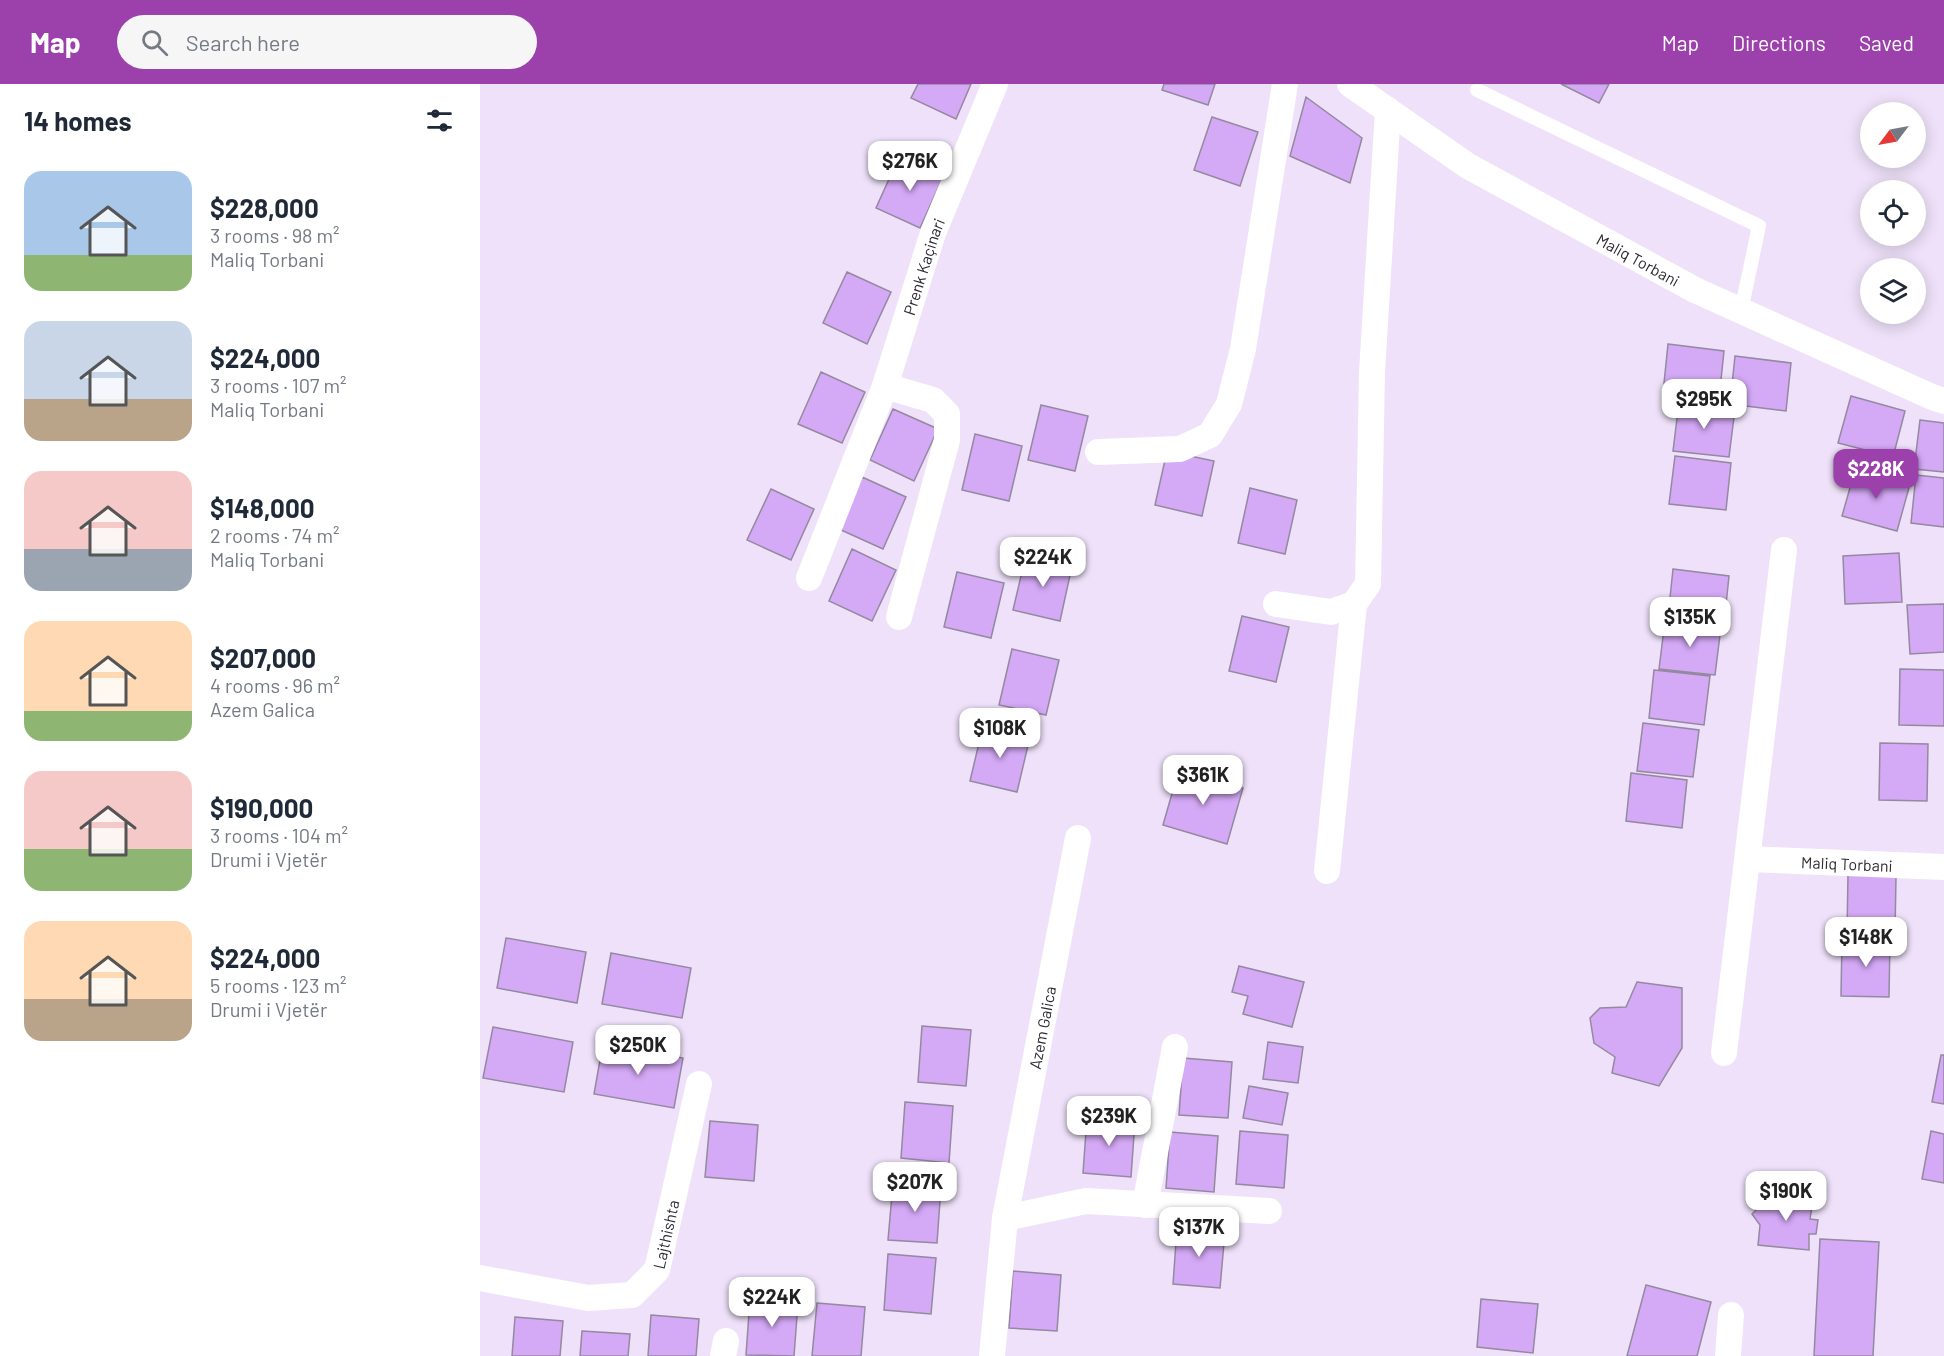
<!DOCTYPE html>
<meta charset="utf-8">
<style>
:root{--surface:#fff;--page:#f6f6f7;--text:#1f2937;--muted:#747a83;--accent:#9c41ac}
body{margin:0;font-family:Barlow,sans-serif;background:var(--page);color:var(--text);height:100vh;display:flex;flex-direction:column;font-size:22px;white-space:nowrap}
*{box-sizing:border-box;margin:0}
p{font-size:20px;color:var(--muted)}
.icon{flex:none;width:33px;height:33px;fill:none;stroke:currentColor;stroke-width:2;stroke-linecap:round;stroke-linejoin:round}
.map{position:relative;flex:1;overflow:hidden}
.side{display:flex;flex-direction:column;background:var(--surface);width:480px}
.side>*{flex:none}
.needle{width:39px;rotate:238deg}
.buttons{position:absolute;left:1380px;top:18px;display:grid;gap:12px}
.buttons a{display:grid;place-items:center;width:66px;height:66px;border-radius:50%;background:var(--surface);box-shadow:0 3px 15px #0003;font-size:30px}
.price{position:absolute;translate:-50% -51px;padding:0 14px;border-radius:12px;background:#fff;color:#222;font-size:20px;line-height:39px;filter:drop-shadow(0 2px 3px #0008)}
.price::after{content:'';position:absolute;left:50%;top:36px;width:18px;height:14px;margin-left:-9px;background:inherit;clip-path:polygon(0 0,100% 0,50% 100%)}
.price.active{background:var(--accent);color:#fff}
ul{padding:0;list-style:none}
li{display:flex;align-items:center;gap:18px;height:150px;padding:0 24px}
li span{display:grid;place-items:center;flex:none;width:168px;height:120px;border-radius:18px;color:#555}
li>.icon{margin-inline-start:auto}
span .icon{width:72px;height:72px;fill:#fffc;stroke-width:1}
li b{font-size:26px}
h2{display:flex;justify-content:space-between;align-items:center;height:72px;padding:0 24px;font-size:26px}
header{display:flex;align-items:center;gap:36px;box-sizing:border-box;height:84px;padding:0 30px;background:var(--accent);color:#fff}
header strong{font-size:28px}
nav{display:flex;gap:33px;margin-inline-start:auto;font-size:21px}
.search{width:420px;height:54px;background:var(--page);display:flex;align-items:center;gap:15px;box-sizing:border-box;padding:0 21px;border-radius:33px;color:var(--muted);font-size:22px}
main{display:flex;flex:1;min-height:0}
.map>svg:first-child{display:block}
.building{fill:#d4a9f6;stroke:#94899f;stroke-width:1.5}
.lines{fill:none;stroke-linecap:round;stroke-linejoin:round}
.lane{stroke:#fff;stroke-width:14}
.street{stroke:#fff;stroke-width:26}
.labels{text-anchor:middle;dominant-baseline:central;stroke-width:5;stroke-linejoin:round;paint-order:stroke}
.street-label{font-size:16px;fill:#2e2932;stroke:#fff}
</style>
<header>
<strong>Map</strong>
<div class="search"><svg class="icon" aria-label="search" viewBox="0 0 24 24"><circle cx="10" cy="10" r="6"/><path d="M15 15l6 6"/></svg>Search here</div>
<nav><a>Map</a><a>Directions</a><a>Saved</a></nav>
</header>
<main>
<section class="side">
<h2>14 homes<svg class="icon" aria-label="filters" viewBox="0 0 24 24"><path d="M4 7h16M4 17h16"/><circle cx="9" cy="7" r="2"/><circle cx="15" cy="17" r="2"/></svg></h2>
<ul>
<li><span style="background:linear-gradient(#a9c7e8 70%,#8fb573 0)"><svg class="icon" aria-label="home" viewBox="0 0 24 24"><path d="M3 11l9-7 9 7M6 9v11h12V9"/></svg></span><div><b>$228,000</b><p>3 rooms · 98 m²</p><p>Maliq Torbani</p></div></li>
<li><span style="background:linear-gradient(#c9d6e8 65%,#b9a48a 0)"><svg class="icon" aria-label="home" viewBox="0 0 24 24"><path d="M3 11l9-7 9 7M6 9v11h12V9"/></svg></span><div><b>$224,000</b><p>3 rooms · 107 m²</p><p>Maliq Torbani</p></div></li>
<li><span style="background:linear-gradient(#f6c9c9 65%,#9aa5b1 0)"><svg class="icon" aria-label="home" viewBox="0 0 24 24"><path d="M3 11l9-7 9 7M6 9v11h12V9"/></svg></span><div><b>$148,000</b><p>2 rooms · 74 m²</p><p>Maliq Torbani</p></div></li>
<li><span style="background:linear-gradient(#ffd9b3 75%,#8fb573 0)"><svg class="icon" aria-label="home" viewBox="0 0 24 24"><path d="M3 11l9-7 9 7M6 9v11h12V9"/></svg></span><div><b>$207,000</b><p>4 rooms · 96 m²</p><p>Azem Galica</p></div></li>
<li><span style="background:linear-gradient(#f6c9c9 65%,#8fb573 0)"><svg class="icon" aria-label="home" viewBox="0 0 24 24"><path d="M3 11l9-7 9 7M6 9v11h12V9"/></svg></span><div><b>$190,000</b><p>3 rooms · 104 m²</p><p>Drumi i Vjetër</p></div></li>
<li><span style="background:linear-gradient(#ffd9b3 65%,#b9a48a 0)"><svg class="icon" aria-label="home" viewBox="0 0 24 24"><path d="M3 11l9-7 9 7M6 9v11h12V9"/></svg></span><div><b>$224,000</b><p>5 rooms · 123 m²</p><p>Drumi i Vjetër</p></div></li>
</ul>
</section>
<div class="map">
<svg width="1464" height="1272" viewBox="0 0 1464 1272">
<rect width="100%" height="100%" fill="#eee1f9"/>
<path class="building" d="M438 0H491L476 35 431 14Z
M684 0H735L728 21 682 6Z
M1081 0H1129L1119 19Z
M826 13 882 54 870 99 810 72Z
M732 33 778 48 760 102 714 86Z
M419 73 463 93 440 144 396 124Z
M367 188 411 208 387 260 343 239Z
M1188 260 1244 267 1239 315 1183 309Z
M1255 272 1311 279 1306 327 1250 320Z
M341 288 385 308 362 359 318 340Z
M1371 312 1425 327 1413 373 1358 359Z
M1199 318 1255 325 1249 373 1193 367Z
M561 321 608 332 595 387 548 376Z
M413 325 458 345 434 397 390 376Z
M1440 336 1464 339V388L1434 385Z
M495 350 542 362 529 417 482 406Z
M687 367 734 377 722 432 675 421Z
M1195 372 1251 379 1246 426 1189 420Z
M1375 386 1430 400 1417 447 1362 432Z
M1436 391 1464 394V443L1431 439Z
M382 393 426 413 403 465 359 445Z
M770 404 817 416 805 470 758 459Z
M291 405 334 425 311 476 267 456Z
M372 465 416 486 392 537 349 517Z
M1419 469 1422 518 1365 520 1363 472Z
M546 471 592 482 580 537 533 526Z
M1193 485 1249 492 1244 540 1188 533Z
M477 488 524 499 511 554 464 543Z
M1464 520V568L1430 570 1427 521Z
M762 532 809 543 796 598 749 587Z
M1185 537 1241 543 1235 591 1179 585Z
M532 565 579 576 566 631 519 621Z
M1420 585 1464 586V642L1419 641Z
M1174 586 1230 592 1224 641 1169 634Z
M1163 639 1219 646 1213 693 1157 687Z
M503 642 550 653 537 708 490 697Z
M1400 659 1448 660 1447 717 1399 716Z
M699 685 763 704 747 760 683 741Z
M1151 689 1207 696 1202 744 1146 737Z
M1368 791 1416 793 1415 849 1367 848Z
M26 854 106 868 97 919 17 904Z
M1362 855 1410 856 1409 913 1361 912Z
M131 869 211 884 202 934 122 920Z
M759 882 824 898 812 943 763 930 768 912 752 908Z
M1157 898 1202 904V964L1179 1002 1132 989 1135 973 1114 959 1110 934 1120 924 1146 923Z
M442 942 491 946 486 1002 438 998Z
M13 943 93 958 84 1008 3 994Z
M788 958 823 963 818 999 783 995Z
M123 959 203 974 194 1024 114 1010Z
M1461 971H1464V1020L1452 1018Z
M703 974 752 978 748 1034 699 1031Z
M769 1002 808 1009 802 1041 763 1034Z
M425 1018 473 1022 469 1079 421 1074Z
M607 1033 655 1037 651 1093 603 1089Z
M230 1037 278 1041 274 1097 225 1093Z
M760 1047 808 1051 804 1104 756 1100Z
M1451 1047 1464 1050V1099L1442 1095Z
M690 1048 738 1052 734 1108 686 1104Z
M413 1099 461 1103 457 1159 408 1156Z
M1284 1111 1333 1116 1330 1135 1338 1136 1336 1150H1329V1166L1278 1161 1280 1141 1272 1130 1283 1119Z
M697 1144 745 1148 740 1204 693 1200Z
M1340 1155 1399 1158 1393 1272H1334Z
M408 1170 456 1174 451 1230 404 1226Z
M533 1187 581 1191 577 1247 529 1244Z
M1166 1201 1231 1218 1217 1272H1147Z
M270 1215 318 1219 314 1272 266 1271Z
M1001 1215 1058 1220 1053 1269 997 1263Z
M337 1219 385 1223 381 1272H332Z
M171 1231 219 1235 216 1272H168Z
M35 1233 83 1237 80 1272H32Z
M102 1247 150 1250 148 1272H100Z"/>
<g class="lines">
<path class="lane" d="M997 6 1279 142 1261 227"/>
<g class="street">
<path id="s1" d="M870 0 988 82 1215 206 1452 313 1464 317"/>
<path d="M405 302 453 316 467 330V356L419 533"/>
<path d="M618 368 700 365 730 351 749 320 763 265 805 0"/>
<path id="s2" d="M329 494 405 302 453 149 515 0"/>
<path d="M796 520 851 528 874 520 888 500 892 288 908 26"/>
<path id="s3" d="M1268 775 1464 783"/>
<path d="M847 787 874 520"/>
<path d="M1244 969 1304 466"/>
<path d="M665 1121 695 963"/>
<path id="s4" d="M525 1134 598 754"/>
<path id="s5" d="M0 1194 108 1214 152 1211 177 1186 219 1000"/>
<path d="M243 1272 246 1257"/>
<path d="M512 1272 525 1134 606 1117 789 1127"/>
<path d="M1248 1272 1251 1231"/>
</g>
</g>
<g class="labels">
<g class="street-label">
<text stroke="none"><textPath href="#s1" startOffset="338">Maliq Torbani</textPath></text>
<text stroke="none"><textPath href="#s2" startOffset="332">Prenk Kaçinari</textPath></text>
<text stroke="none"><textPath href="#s3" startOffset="99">Maliq Torbani</textPath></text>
<text stroke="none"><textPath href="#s4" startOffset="194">Azem Galica</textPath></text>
<text stroke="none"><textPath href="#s5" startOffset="226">Lajthishta</textPath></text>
</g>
</g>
</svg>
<div class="buttons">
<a><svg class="needle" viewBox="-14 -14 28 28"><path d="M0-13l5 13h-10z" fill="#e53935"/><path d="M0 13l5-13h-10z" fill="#747a83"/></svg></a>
<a><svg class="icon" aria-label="locate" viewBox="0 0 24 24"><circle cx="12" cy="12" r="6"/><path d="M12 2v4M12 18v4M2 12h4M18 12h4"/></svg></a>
<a><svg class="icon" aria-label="layers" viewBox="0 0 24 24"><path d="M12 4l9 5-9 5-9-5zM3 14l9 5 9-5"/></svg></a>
</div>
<b class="price" style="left:430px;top:108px">$276K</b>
<b class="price" style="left:1224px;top:346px">$295K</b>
<b class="price active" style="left:1396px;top:416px">$228K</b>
<b class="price" style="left:563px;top:504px">$224K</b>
<b class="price" style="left:1210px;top:564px">$135K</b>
<b class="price" style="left:520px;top:675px">$108K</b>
<b class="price" style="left:723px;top:722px">$361K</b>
<b class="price" style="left:1386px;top:884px">$148K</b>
<b class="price" style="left:158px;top:992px">$250K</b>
<b class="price" style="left:629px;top:1063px">$239K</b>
<b class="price" style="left:435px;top:1129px">$207K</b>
<b class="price" style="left:1306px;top:1138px">$190K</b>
<b class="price" style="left:719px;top:1174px">$137K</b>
<b class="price" style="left:292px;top:1244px">$224K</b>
</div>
</main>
